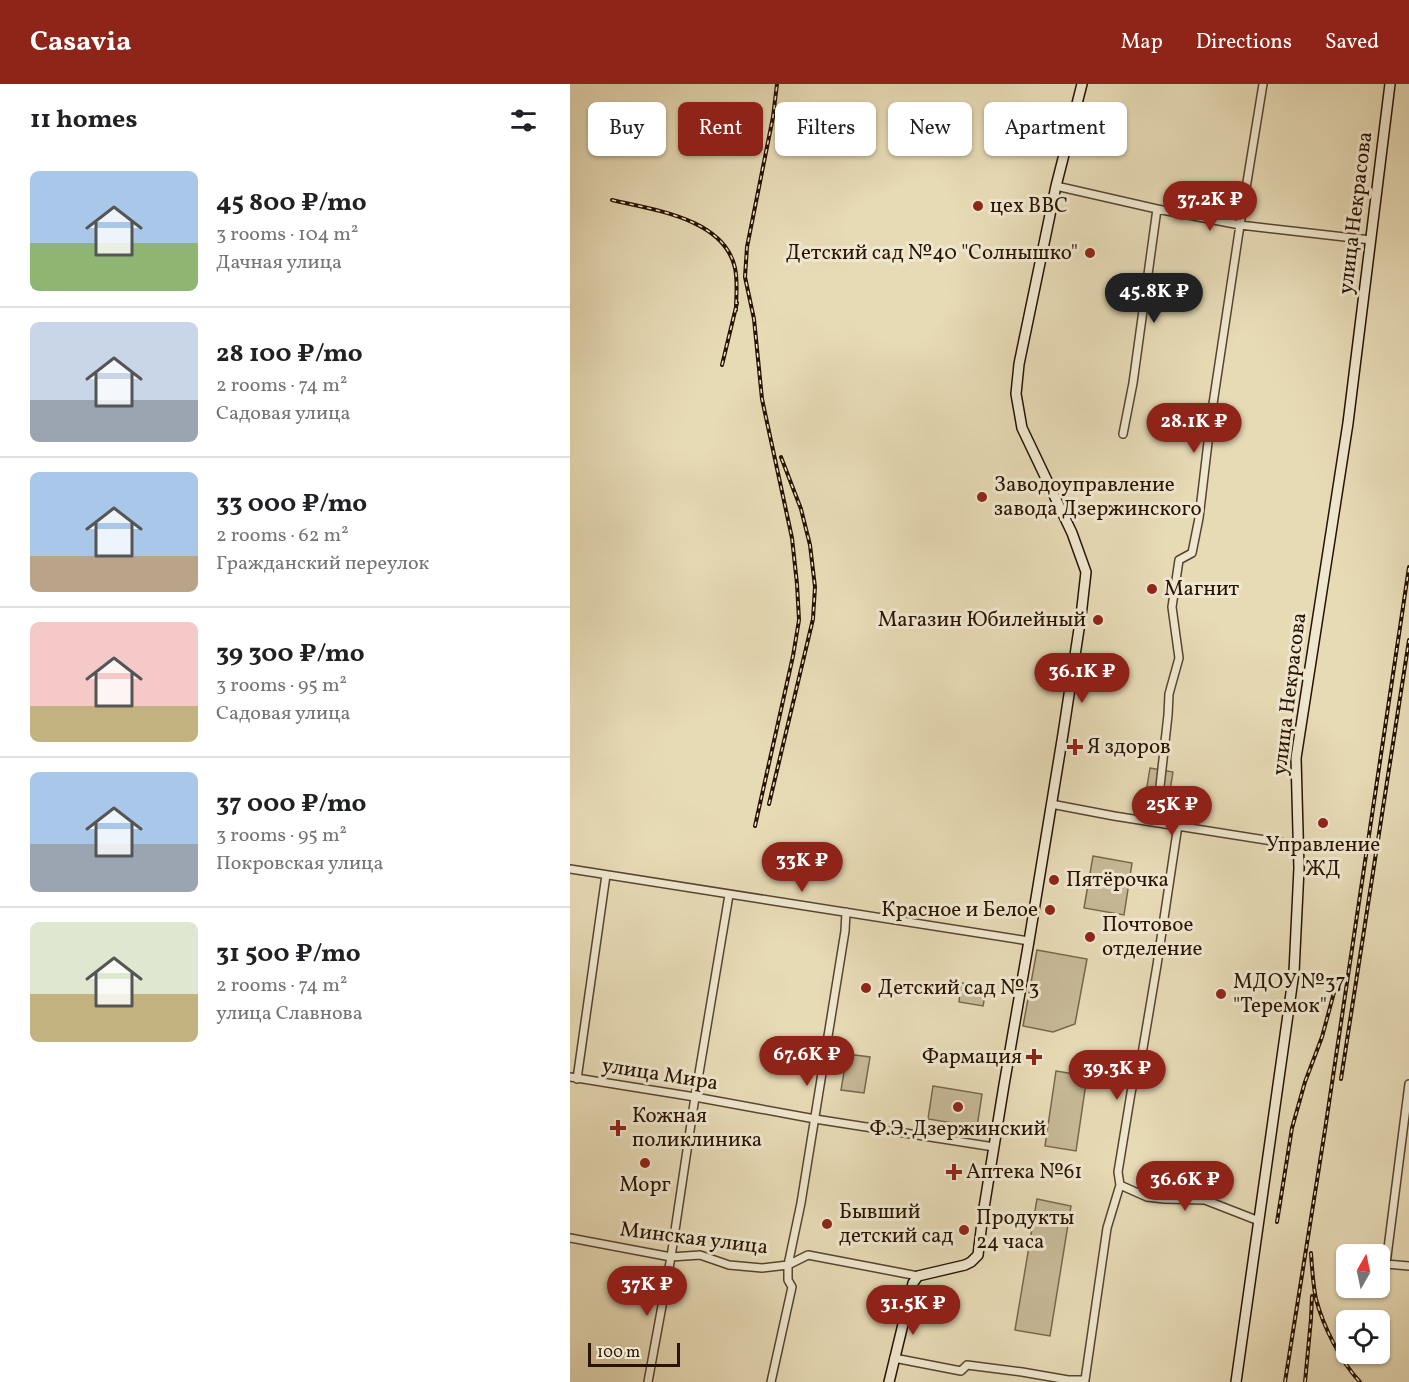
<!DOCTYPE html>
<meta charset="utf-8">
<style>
:root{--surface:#fff;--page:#f2f2f2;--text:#202124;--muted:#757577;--line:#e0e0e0;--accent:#8f2418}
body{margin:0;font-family:Vollkorn,serif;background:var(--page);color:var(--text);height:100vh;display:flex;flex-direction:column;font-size:22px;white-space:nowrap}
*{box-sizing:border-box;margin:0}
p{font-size:20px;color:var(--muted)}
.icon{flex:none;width:33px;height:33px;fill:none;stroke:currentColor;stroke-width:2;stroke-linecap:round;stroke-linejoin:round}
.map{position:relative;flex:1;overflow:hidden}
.panel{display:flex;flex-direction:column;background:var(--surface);width:570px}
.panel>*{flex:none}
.banner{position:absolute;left:18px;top:18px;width:570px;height:54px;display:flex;gap:12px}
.needle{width:39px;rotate:9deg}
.tools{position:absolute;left:766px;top:1160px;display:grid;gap:12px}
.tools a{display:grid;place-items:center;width:54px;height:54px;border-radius:9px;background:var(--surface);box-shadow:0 2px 4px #0004;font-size:30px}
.scale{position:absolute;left:18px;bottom:15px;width:92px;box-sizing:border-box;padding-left:6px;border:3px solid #291200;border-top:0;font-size:16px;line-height:21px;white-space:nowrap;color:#291200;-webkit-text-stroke:4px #efe8d0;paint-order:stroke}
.price{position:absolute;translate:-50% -51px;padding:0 14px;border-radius:21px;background:var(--accent);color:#fff;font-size:20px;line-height:39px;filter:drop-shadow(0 2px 3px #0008)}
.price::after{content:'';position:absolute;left:50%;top:36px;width:18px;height:14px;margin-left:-9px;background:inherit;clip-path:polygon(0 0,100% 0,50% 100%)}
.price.selected{background:#222;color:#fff}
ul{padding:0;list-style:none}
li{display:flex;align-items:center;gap:18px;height:150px;padding:0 30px}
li+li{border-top:2px solid var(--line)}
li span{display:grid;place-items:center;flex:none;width:168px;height:120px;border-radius:9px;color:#555}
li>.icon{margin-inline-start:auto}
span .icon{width:72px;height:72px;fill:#fffc;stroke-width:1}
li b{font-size:26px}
h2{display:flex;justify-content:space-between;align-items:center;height:72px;padding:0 30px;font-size:26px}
.pill{padding:0 21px;border-radius:9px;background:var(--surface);box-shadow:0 2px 4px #0004;font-size:21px;line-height:54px}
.pill.selected{background:var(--accent);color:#fff}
header{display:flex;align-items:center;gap:36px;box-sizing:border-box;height:84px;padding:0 30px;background:var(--accent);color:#fff}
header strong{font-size:28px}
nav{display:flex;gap:33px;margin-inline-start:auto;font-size:21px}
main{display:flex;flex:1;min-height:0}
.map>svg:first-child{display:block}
.green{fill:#c7b997;stroke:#78664c;stroke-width:1.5}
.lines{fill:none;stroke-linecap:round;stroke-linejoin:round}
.street-casing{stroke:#58442e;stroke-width:10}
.secondary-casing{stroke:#291200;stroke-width:12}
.street{stroke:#efe8d0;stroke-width:7}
.secondary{stroke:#efe8d0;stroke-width:9}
.rail-casing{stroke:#291200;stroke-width:4}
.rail{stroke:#efe8d0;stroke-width:1.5;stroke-dasharray:4.5;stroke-linecap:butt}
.poi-dot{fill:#8f2418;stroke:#efe8d0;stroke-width:2}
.labels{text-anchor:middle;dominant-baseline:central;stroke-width:6;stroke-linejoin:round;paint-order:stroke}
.poi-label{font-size:21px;fill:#291200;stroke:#efe8d0;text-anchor:start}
.street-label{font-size:21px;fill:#291200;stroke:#efe8d0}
</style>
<header>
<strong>Casavia</strong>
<nav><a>Map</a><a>Directions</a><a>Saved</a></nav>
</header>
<main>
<section class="panel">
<h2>11 homes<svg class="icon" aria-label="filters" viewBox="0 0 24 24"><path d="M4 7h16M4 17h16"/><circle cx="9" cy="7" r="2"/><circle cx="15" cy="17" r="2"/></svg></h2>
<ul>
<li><span style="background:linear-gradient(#a9c7e8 60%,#8fb573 0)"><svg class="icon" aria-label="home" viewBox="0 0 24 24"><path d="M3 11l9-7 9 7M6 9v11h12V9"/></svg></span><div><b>45 800 ₽/mo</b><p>3 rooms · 104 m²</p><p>Дачная улица</p></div></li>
<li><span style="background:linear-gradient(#c9d6e8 65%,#9aa5b1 0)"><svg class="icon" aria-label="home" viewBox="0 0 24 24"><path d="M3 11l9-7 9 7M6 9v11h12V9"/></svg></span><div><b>28 100 ₽/mo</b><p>2 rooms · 74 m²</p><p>Садовая улица</p></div></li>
<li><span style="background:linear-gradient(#a9c7e8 70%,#b9a48a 0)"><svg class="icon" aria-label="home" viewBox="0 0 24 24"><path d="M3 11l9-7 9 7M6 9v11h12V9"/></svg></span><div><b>33 000 ₽/mo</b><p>2 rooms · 62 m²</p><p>Гражданский переулок</p></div></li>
<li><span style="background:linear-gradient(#f6c9c9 70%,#c2b280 0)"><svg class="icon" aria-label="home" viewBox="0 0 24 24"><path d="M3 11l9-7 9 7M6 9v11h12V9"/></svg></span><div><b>39 300 ₽/mo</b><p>3 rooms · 95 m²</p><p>Садовая улица</p></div></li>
<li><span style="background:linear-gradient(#a9c7e8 60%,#9aa5b1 0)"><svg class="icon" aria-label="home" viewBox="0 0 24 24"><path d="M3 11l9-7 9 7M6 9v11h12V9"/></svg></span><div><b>37 000 ₽/mo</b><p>3 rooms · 95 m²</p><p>Покровская улица</p></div></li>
<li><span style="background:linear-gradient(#dfe7d0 60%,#c2b280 0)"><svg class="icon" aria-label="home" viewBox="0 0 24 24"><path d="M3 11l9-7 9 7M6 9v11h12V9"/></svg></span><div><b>31 500 ₽/mo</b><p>2 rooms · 74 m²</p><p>улица Славнова</p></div></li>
</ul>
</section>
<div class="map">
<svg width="839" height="1298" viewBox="0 0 839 1298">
<rect width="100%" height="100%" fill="#e7dbb6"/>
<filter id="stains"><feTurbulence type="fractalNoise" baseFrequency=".00333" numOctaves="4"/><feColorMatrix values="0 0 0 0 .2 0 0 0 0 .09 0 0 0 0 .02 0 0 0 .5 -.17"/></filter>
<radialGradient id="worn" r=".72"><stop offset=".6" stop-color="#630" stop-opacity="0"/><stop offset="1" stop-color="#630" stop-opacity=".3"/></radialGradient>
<path class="green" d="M580 684 603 688 595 737 572 733Z
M523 772 562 779 554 831 514 824Z
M467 866 517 875 505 940 483 948 453 942Z
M391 899 417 902 413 922 389 918Z
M277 970 300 973 294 1009 271 1006Z
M486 987 517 992 506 1067 475 1062Z
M363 1002 412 1010 407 1043 358 1035Z
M467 1115 501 1122 480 1252 445 1246Z"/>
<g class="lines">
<defs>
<path id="street" d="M486 102 587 125 670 141 801 156
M553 350 563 299 587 125
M481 720 544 732 727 761
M586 738 598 631 599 610 609 574 602 523 609 476 622 469 629 434 641 333 670 141 693 0
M0 785 459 857
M0 993 125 1013 245 1035 424 1063
M7 995 36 791
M839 1000 816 1180 839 1182
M550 1101 577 1113 594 1115 635 1116 689 1137
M0 1154 101 1173 130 1171 159 1181 192 1184 218 1181 238 1171 348 1192
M324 1274 391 1287 397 1281 452 1288 498 1296H515L537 1144 550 1101 548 1088 561 1009 566 986 572 970 587 881 608 741
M78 1298 101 1173 125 1013 159 811
M201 1298 222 1203 218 1196V1181L231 1119 275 847 276 828"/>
<path id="secondary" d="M319 1298 343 1199 348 1192 395 1181 401 1178 408 1171 413 1130 434 1001 459 857 493 650 511 532 516 488 502 449 452 344 446 310 449 280 486 102 512 0
M666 1298 724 888 729 784 726 674 778 339 820 0"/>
</defs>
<use href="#street" class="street-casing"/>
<use href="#secondary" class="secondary-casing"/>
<use href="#street" class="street"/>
<use href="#secondary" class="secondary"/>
<defs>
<path id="rail" d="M42 116C83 126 154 134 165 184 168 198 166 212 166 226
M152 281 167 219
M199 720 243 535 245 503 240 461 231 425 211 373
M185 742 223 572 229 536 227 500 222 454 192 315 184 235 175 193 177 163 203 33 207 0
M771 995 839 556
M707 1138 722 1044 735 998 752 953 766 901
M741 1169C742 1184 743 1201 746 1215 753 1242 771 1278 790 1298
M715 1298 755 1046 839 483
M735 1298 741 1235 742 1212"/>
</defs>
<use href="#rail" class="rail-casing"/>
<use href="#rail" class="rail"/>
</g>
<g class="poi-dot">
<circle cx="408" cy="122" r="6"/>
<circle cx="520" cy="169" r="6"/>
<circle cx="412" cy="413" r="6"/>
<circle cx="582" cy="505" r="6"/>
<circle cx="528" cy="536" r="6"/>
<path d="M502 654h6v6h6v6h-6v6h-6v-6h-6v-6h6z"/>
<circle cx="753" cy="739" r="6"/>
<circle cx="484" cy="796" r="6"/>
<circle cx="480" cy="826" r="6"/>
<circle cx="520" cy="853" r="6"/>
<circle cx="296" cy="904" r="6"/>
<circle cx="651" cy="910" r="6"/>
<path d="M461 964h6v6h6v6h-6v6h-6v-6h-6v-6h6z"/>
<circle cx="388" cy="1023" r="6"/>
<path d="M45 1035h6v6h6v6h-6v6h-6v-6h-6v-6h6z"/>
<circle cx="75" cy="1079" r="6"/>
<path d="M381 1079h6v6h6v6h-6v6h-6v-6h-6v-6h6z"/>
<circle cx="257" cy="1140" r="6"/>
<circle cx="394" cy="1146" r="6"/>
</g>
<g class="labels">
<g class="poi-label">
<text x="420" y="122">цех ВВС</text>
<text x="508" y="169" text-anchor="end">Детский сад №40 "Солнышко"</text>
<text x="424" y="401">Заводоуправление<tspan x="424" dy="24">завода Дзержинского</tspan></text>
<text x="594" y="505">Магнит</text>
<text x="516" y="536" text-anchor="end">Магазин Юбилейный</text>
<text x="517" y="663">Я здоров</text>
<text x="753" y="761" text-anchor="middle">Управление<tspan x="753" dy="24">ЖД</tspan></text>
<text x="496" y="796">Пятёрочка</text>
<text x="468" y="826" text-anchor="end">Красное и Белое</text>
<text x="532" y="841">Почтовое<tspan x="532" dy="24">отделение</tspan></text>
<text x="663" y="898">МДОУ №37<tspan x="663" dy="24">"Теремок"</tspan></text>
<text x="308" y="904">Детский сад № 3</text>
<text x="452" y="973" text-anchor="end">Фармация</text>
<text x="62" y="1032">Кожная<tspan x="62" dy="24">поликлиника</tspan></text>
<text x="388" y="1045" text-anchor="middle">Ф.Э. Дзержинский</text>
<text x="396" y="1088">Аптека №61</text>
<text x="75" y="1101" text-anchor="middle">Морг</text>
<text x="269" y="1128">Бывший<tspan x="269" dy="24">детский сад</tspan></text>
<text x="406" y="1134">Продукты<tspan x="406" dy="24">24 часа</tspan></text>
</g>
<g class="street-label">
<text transform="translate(786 129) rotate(-83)">улица Некрасова</text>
<text transform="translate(720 610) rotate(-83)">улица Некрасова</text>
<text transform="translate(90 991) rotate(9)">улица Мира</text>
<text transform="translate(124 1155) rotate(7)">Минская улица</text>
</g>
</g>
<rect width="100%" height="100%" filter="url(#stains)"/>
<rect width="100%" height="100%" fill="url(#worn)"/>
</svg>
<div class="tools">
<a><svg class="needle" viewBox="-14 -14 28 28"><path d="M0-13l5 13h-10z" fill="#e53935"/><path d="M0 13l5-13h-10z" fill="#757577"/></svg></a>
<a><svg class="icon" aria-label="locate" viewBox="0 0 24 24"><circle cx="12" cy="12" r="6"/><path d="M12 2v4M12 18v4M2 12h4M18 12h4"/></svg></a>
</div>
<div class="scale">100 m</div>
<b class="price" style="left:640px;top:148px">37.2K ₽</b>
<b class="price selected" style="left:584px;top:240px">45.8K ₽</b>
<b class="price" style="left:624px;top:370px">28.1K ₽</b>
<b class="price" style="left:512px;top:620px">36.1K ₽</b>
<b class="price" style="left:602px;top:753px">25K ₽</b>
<b class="price" style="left:232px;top:809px">33K ₽</b>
<b class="price" style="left:237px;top:1003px">67.6K ₽</b>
<b class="price" style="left:547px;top:1017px">39.3K ₽</b>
<b class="price" style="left:615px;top:1128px">36.6K ₽</b>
<b class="price" style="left:77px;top:1233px">37K ₽</b>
<b class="price" style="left:343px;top:1252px">31.5K ₽</b>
<div class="banner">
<a class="pill">Buy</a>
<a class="pill selected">Rent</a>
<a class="pill">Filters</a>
<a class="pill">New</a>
<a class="pill">Apartment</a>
</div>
</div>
</main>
